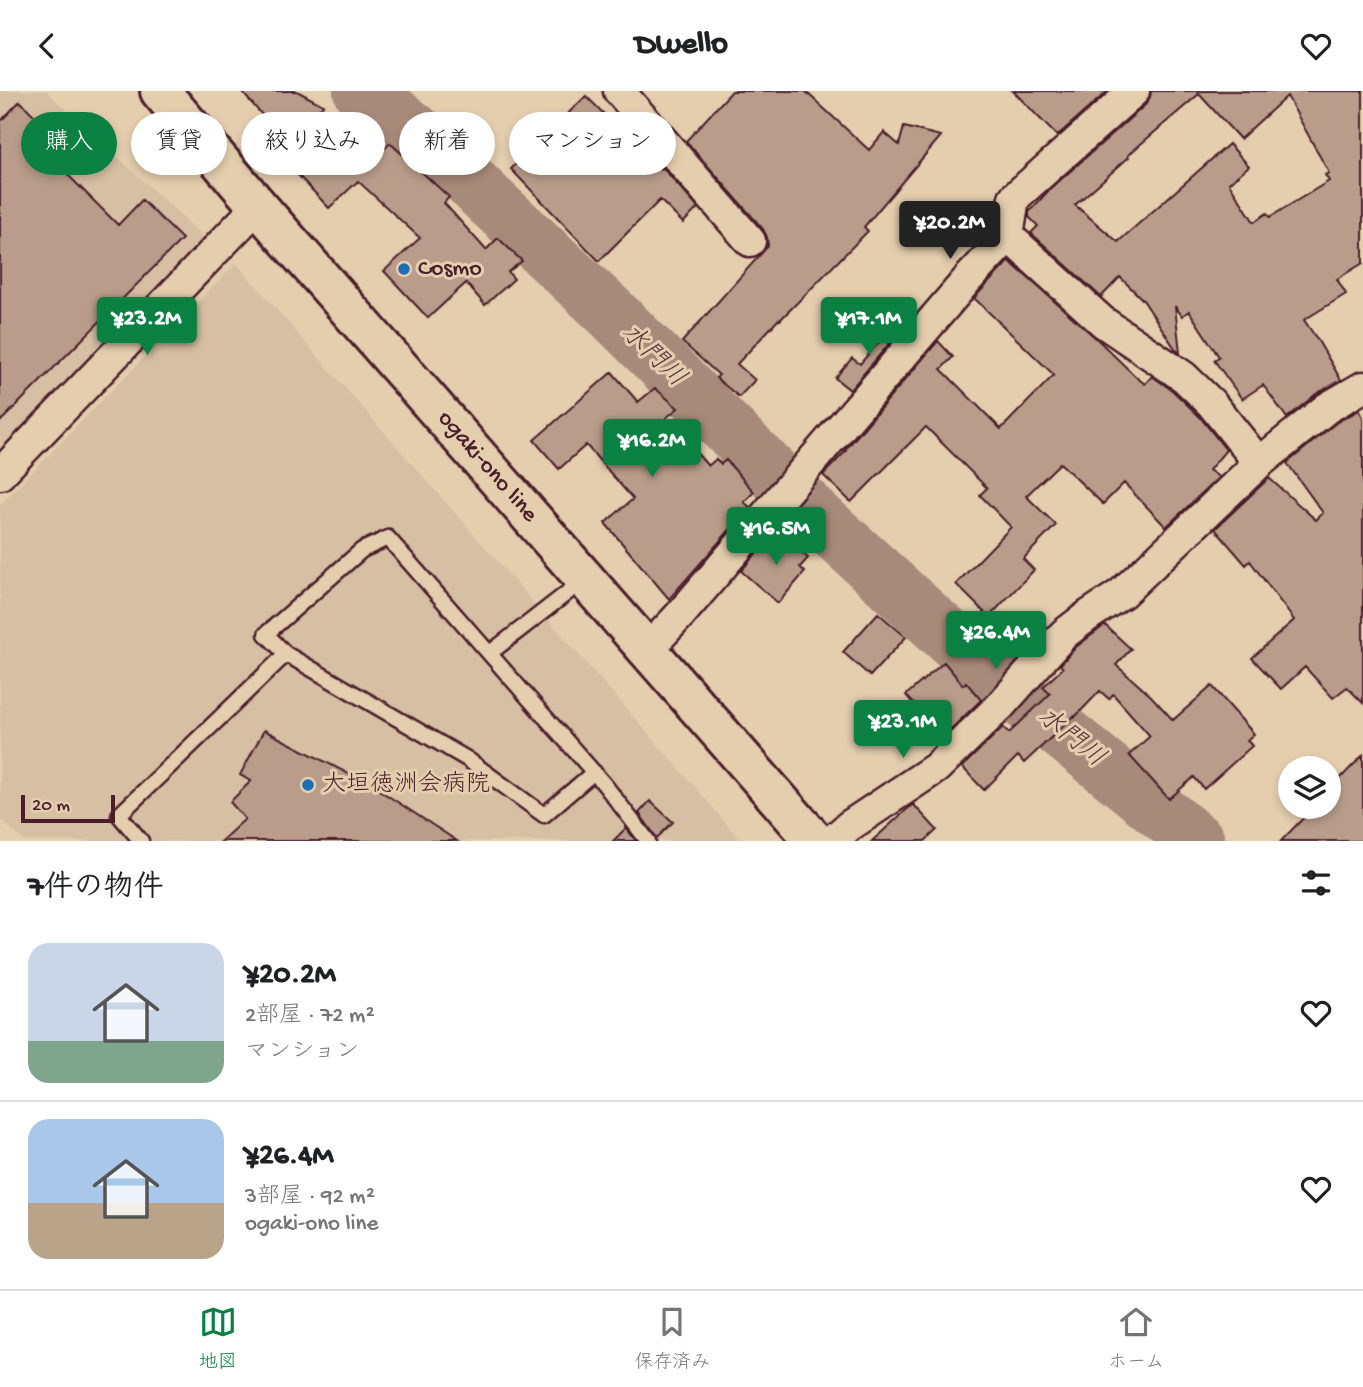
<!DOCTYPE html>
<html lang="ja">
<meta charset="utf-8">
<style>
:root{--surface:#fff;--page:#f6f6f6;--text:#202124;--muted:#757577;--line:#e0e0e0;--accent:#0b8043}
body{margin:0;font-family:"Gochi Hand","Klee One",sans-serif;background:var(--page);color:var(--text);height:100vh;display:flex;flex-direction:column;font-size:26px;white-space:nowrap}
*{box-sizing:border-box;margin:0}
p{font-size:23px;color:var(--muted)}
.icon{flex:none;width:38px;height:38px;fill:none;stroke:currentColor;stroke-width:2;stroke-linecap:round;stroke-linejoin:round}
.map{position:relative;height:750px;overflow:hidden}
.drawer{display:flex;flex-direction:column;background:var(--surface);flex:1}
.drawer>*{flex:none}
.hud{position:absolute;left:21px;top:21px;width:700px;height:63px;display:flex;gap:14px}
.tools{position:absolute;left:1278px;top:665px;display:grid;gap:14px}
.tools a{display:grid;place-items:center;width:63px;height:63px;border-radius:50%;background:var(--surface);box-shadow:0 4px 10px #0003;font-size:35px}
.scale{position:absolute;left:21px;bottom:18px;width:94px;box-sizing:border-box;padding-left:7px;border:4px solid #4a1f2b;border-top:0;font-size:19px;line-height:24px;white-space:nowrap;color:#4a1f2b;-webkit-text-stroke:5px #e4ceae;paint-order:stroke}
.price{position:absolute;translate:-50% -60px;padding:0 16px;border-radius:7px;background:var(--accent);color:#fff;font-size:23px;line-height:46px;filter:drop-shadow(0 2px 4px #0008)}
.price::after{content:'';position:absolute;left:50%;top:42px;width:21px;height:16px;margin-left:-10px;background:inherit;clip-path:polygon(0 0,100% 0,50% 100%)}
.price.active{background:#222;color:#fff}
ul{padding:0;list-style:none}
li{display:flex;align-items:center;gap:21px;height:175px;padding:0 28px}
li+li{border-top:2px solid var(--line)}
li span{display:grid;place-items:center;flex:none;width:196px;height:140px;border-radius:21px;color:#555}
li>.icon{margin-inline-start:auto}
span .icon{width:84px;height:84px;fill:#fffc;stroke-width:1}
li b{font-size:30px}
h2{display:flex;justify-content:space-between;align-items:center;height:84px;padding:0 28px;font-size:30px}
.pill{padding:0 24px;border-radius:32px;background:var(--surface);box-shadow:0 4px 10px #0003;font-size:24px;line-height:63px}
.pill.active{background:var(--accent);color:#fff}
header{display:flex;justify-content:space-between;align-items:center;height:91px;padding:0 28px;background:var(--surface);font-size:32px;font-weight:800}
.dock{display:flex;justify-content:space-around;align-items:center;height:98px;border-top:2px solid var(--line);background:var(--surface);font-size:19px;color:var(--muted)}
.dock a{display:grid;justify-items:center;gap:4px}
.dock .active{color:var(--accent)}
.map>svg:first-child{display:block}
.built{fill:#d7bfa3}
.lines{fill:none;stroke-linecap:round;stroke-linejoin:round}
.river{stroke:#a88a7a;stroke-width:56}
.building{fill:#b99d8a;stroke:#4a1f2b;stroke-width:2;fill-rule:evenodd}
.service-casing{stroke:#4a1f2b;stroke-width:19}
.minor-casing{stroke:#4a1f2b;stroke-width:35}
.secondary-casing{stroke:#4a1f2b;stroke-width:44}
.service{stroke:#e4ceae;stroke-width:14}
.minor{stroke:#e4ceae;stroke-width:30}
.secondary{stroke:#e4ceae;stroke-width:38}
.poi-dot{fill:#1f6fb2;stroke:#e4ceae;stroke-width:2.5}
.labels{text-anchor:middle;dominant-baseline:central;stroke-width:6;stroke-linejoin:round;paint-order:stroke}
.poi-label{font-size:24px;fill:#4a1f2b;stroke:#e4ceae;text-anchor:start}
.street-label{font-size:24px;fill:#4a1f2b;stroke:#e4ceae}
.water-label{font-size:26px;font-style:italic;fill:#5d343b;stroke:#e4ceae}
</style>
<header><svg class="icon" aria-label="back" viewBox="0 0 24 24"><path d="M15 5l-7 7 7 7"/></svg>Dwello<svg class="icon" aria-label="heart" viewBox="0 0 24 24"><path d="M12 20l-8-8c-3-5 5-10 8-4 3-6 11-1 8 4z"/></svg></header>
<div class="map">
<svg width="1363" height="750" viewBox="0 0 1363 750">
<rect width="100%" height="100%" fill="#e4ceae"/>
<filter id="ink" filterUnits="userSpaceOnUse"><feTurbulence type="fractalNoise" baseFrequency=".0143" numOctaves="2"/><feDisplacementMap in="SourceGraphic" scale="14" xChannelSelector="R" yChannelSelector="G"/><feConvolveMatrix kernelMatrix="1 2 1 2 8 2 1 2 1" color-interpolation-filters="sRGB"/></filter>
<g filter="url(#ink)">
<path class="built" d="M0 0H46L204 146 0 359Z
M236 172 708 711 741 750H24L0 728V414Z"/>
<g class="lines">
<path class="river" d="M361 0 384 15 441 61 486 106 610 221 819 428 990 583 1197 750"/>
</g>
<path class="building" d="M241 0H297L323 14 316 21 326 32 324 35 365 79 390 52 449 106 444 112 486 159 498 147 522 170 508 181 514 188 485 214 466 192 428 227 384 180 420 147 358 90 329 117 266 50 268 48 263 42 272 35Z
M732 0H805L869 59 884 41 899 54 904 36 941 45 864 136 868 140 780 229 779 228 737 273 755 289 739 306 716 287 719 284 682 251 768 155 767 146 763 138 686 50Z
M1013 0H1108L1057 45Z
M1151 0H1363V172L1337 188 1346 203 1304 229 1317 248 1341 289 1316 303 1287 327 1263 294 1242 308 1214 269 1219 266 1189 220 1182 225 1175 215 1180 262 1176 259 1143 209 1120 186 1101 206 1031 142 1038 135 1029 126V121L1049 99 1146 13 1150 6ZM1199 3 1240 48 1287 5 1329 82 1325 84 1329 90 1270 126 1267 122 1254 131 1229 92 1249 75 1229 53 1118 151 1075 114 1129 66 1128 64Z
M586 5 610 29 593 46 632 83 647 66 660 78 662 76 698 117 683 132 660 109 599 170 511 78Z
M20 10 80 71 68 84 118 134 142 109 182 148 0 331V31Z
M1009 170 1097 248 1136 286 1145 293 1152 285 1173 300 1200 326 1226 359 1209 379 1219 386 1166 436 1124 392 1103 413 1060 372 1026 405 1056 434 1023 468 1034 479 989 526 956 493 1011 436 980 404 987 397 926 336 851 411 823 384 846 360 845 359 938 250 953 266 941 278 1001 338 1054 284 974 207Z
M904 222 910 228 850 299 835 287 852 267 860 273Z
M612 281 638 311 655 297 678 317 666 327 708 375 716 368 721 373 726 369 754 401 744 411 750 416 669 508 605 432 633 408 586 354 559 378 534 349Z
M1359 319 1363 326V612L1347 596 1333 607 1305 576 1281 598 1252 567 1294 529 1250 470 1246 474 1215 438 1269 387 1316 429 1323 422 1287 372 1337 331Z
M776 439 808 467 800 476 805 481 778 512 741 480Z
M878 522 906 546 870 585 843 561Z
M1105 534 1131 558 1116 574 1151 605 1173 629 1212 595 1254 643 1247 649 1252 655 1204 698 1194 686 1169 708 1129 664 1150 645 1113 603 1109 608 1100 600 1075 626 1074 625 1024 672 1018 665 984 699 962 676 1003 636 1009 642 1050 603 1043 596 1063 577 1060 574 1076 556Z
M944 571 963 594 966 591 981 609 951 638 938 623 929 631 906 604Z
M264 639 376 697 457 750H221L245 728 230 711 251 690 240 684Z
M1363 664V750H1281L1314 716H1328V700Z
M650 710 673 731 657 747 639 722Z
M913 713 937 739 925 750H872Z
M626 737 636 750H613Z"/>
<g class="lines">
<defs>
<path id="service" d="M490 562 585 488
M286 563 266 543 362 459 388 447 604 693 648 750
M141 750 119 724 286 563 467 668 544 724 594 681"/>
<path id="minor" d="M619 0 750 150
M1008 145 1103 231 1184 286 1211 312 1259 372
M0 383 258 115
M647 559 680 524 968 188 1008 145 1014 107 1134 0
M832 750 849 735 936 677 1000 615 1064 543 1089 524 1122 502 1259 372 1327 317 1363 296"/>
<path id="secondary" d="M160 0 258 115 815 750"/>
</defs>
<use href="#service" class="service-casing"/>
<use href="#minor" class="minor-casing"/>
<use href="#secondary" class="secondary-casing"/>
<use href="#service" class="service"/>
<use href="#minor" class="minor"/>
<use href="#secondary" class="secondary"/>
</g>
</g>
<g class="poi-dot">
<circle cx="404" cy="178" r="7"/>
<circle cx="308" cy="694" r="7"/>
</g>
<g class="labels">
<g class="poi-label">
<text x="418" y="178">Cosmo</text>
<text x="322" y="694">大垣徳洲会病院</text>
</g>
<g class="street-label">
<text transform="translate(487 376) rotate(49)">ogaki-ono line</text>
</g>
<g class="water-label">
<text transform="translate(652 266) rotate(44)">水門川</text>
<text transform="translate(1070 648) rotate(39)">水門川</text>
</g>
</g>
</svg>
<div class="tools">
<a><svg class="icon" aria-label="layers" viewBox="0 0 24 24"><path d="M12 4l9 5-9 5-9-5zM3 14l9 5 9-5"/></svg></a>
</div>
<div class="scale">20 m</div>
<b class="price active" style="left:950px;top:170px">¥20.2M</b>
<b class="price" style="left:147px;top:266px">¥23.2M</b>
<b class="price" style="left:869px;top:266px">¥17.1M</b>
<b class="price" style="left:652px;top:388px">¥16.2M</b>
<b class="price" style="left:776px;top:476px">¥16.5M</b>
<b class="price" style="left:996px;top:580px">¥26.4M</b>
<b class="price" style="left:903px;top:669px">¥23.1M</b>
<div class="hud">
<a class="pill active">購入</a>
<a class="pill">賃貸</a>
<a class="pill">絞り込み</a>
<a class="pill">新着</a>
<a class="pill">マンション</a>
</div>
</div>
<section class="drawer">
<h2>7件の物件<svg class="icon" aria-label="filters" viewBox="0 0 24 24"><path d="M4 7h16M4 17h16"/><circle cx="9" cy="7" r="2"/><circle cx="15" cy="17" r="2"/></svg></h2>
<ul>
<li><span style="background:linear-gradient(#c9d6e8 70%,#7fa58c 0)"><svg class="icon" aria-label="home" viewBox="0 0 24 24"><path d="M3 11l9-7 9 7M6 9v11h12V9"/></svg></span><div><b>¥20.2M</b><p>2部屋 · 72 m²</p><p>マンション</p></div><svg class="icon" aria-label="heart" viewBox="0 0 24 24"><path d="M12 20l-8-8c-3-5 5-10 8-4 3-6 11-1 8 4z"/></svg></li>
<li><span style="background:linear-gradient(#a9c7e8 60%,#b9a48a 0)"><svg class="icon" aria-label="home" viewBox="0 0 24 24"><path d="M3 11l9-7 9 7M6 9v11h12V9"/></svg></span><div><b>¥26.4M</b><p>3部屋 · 92 m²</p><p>ogaki-ono line</p></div><svg class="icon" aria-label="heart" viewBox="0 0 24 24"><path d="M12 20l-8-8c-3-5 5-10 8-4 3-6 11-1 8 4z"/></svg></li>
</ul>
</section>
<nav class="dock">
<a class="active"><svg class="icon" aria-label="map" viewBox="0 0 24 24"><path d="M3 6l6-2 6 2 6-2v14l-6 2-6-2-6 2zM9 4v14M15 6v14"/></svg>地図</a>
<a><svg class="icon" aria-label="saved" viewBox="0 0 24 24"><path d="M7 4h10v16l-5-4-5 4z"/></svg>保存済み</a>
<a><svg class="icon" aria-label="home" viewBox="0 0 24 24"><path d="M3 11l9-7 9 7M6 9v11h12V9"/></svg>ホーム</a>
</nav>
